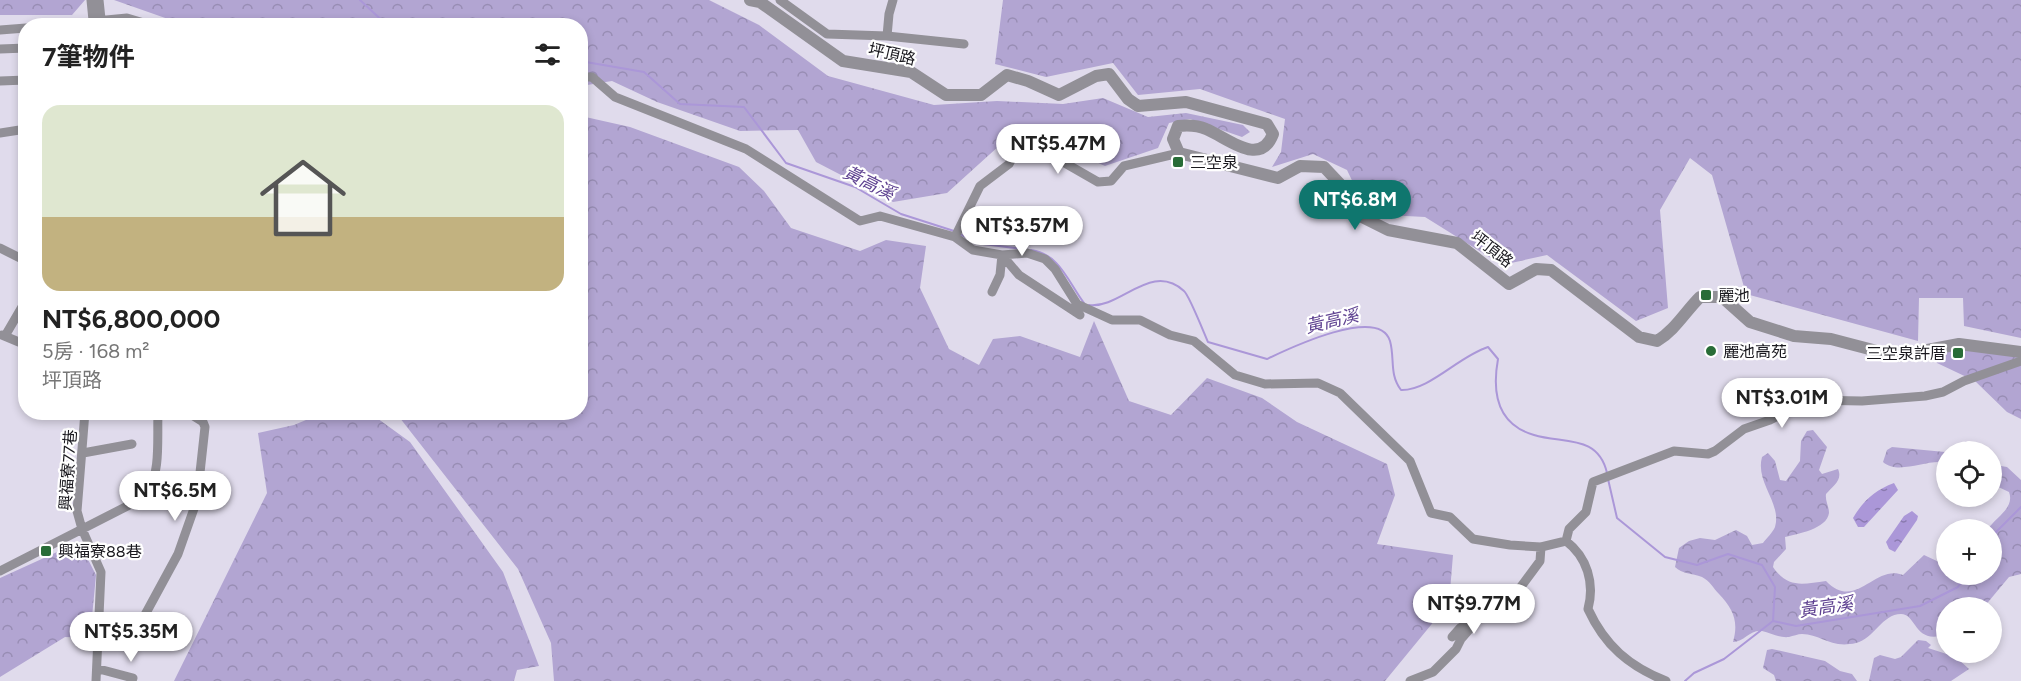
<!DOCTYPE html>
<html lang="zh-TW">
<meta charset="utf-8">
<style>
:root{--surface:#fff;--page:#f2f2f2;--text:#222;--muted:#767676;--accent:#0f766e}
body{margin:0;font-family:Figtree,"Noto Sans TC",sans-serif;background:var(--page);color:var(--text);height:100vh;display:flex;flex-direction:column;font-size:22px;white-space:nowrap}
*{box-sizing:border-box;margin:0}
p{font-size:20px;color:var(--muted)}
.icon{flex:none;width:33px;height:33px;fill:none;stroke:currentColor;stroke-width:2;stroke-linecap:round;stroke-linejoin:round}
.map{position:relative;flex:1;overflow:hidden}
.side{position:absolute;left:18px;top:18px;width:570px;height:402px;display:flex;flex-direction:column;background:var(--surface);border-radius:24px;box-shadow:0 3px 9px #0003}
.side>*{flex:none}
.buttons{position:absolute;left:1936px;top:441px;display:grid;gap:12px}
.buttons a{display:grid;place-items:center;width:66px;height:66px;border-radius:50%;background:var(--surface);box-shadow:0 3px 9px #0003;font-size:30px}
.price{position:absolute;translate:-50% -51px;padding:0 14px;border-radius:21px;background:#fff;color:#222;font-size:20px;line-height:39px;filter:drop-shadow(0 2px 3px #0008)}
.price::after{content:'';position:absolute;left:50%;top:36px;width:18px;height:14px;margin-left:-9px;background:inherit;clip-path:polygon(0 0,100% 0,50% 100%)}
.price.current{background:var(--accent);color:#fff}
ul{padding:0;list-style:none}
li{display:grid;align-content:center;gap:12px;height:318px;padding:0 24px}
li span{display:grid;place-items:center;height:186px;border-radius:18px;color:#555}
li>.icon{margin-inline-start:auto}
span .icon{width:108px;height:108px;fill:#fffc;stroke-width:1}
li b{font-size:26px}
h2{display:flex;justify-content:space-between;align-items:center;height:72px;padding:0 24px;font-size:26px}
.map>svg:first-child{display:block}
.forest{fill:url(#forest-crowns)}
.water{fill:url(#water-ripples)}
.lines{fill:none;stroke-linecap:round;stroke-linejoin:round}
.stream{stroke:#ab97d8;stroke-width:2}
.minor{stroke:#929097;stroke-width:9}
.tertiary{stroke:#929097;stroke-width:12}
.poi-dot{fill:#286c37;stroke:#fff;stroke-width:2}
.labels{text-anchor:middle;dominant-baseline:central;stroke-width:4.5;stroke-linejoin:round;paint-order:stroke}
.street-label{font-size:16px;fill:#19181e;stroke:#fff}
.poi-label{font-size:16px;fill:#19181e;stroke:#fff;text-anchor:start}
.water-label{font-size:18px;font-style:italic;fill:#5f4291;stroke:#fff}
</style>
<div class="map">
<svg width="2021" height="681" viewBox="0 0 2021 681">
<defs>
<pattern id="forest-crowns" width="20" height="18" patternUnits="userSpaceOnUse" patternTransform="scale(1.5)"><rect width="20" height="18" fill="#b2a5d2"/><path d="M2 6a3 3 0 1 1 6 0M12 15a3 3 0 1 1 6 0" fill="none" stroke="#988db4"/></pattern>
<pattern id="water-ripples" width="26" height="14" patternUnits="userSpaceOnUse" patternTransform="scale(1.5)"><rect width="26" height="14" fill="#ab97d8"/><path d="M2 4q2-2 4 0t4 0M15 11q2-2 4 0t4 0" fill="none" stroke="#8a7aaf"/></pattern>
</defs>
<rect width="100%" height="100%" fill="#e0dbec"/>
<path class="forest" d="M0 0H85L72 15H0Z
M114 0H709L759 25 828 76 934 105 997 101 1063 104 1103 98 1148 117 1186 113 1243 125 1250 132 1242 137 1190 119 1169 123 1158 148 1105 166 1045 139 1000 145 947 193 893 202 816 162 798 130 740 131 657 102 612 81 581 86 580 26H188Z
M1003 0H2021V338L1964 326 1963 298H1919L1918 341 1746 294 1712 175 1690 158 1660 210 1668 308 1636 321 1547 255 1502 265 1425 217 1368 214 1347 170 1313 154 1272 167 1281 152 1285 119 1200 89 1138 95 1113 63 1046 77 995 64Z
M581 116 630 127 739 167 764 191 791 228 860 251 886 240 926 246 920 288 949 349 979 365 993 339 1020 336 1080 357 1094 321 1129 401 1171 415 1207 378 1262 398 1297 422 1387 464 1395 495 1377 544 1453 555 1449 603 1385 681H554L551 643 518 569 396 413 580 412Z
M1944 348 2021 353V419L2007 412 1975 381 1937 363 1933 355Z
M325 412 370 413 410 442 503 572 539 666 517 670 514 681H174L267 493 258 433 294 425Z
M1813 430 1827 447 1819 470 1822 474 1838 469C1843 480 1833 486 1826 494 1825 501 1829 506 1829 513 1827 529 1797 534 1785 537L1786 549 1774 562 1773 567C1788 589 1803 584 1826 581 1856 612 1874 564 1903 575L1924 555 1939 562 1947 547V574H1992V530L1988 529C1996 517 2015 508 2009 492L1992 484V462L1995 465 2007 467 2021 480V574L2009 577 1984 607 1947 608V634C1914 646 1917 614 1901 614 1882 614 1874 639 1856 643 1830 649 1821 634 1802 634 1798 634 1793 636 1789 637 1778 638 1771 633 1762 631 1751 629 1744 642 1733 642 1739 621 1733 609 1719 594 1713 588 1710 581 1702 577 1692 573 1682 574 1675 567L1679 548 1689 541 1700 538 1715 540 1736 530 1747 536 1752 545 1763 543C1766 539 1773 532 1775 527 1782 503 1755 483 1762 457L1768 453 1775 461 1780 480 1786 481 1800 461 1801 441 1807 431Z
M1966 441 1980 451 1947 452V463C1928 458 1899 476 1883 462L1887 450 1892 447 1945 452Z
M79 542 96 575 90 638 65 637 0 677V578Z
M1918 640 1926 641 1931 645 1928 648 1956 657 1969 669 1951 681H1869L1874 658 1880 655 1895 659 1901 657Z
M1772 649 1825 661 1840 671 1852 674 1857 681H1776L1774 675 1763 668 1767 650Z"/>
<path class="water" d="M1894 483 1898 490 1864 527H1858L1853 518C1863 501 1875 490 1894 483Z
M1912 511 1918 516 1917 520 1895 552 1889 549 1886 542 1904 516Z"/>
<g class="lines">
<path class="stream" d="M360 0 388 26
M580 61 644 72 680 104 744 107 786 163 855 187 901 214 954 231
M959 234 983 244 1023 249
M1031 250C1060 254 1068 282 1084 303
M1089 305C1121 309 1151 261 1184 291 1189 295 1204 333 1208 342L1267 359C1288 349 1379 305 1390 341 1395 359 1389 374 1401 390 1429 391 1459 356 1488 347L1498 359C1492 392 1496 424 1534 435 1563 444 1598 434 1607 473
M1608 479 1617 518 1665 557 1697 565 1728 554 1762 565 1775 587 1773 621
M1992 536 2021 507
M1773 621 1796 626 1920 606 1958 587 1966 574
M1685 681 1694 673 1724 659 1773 621"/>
<path class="minor" d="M91 0 93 20
M99 0 101 19
M780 0 827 34 887 36 889 14 893 0
M45 26 127 18 154 26
M0 30 26 28
M887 36 964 44
M0 49 26 48
M580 77H592L615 97 746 149 860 221 880 216 955 237 973 250 1002 255 1027 253 1045 259 1055 269 1077 304 1112 320H1140L1170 335 1194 341 1235 375 1265 384 1318 383 1340 393 1410 461 1431 513 1450 517 1473 539 1510 545 1541 547 1566 541C1587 557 1595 583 1588 609 1605 646 1629 666 1666 681
M0 81 26 80
M0 133 26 129
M955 237 980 186 1009 164 1016 151 1037 147 1098 182 1111 181 1124 166 1179 153
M0 248 26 261
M992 292 1000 275 1002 255 1019 275 1080 315
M2 335 26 345
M5 336 26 300
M85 412 77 511 82 529 101 572 96 681
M83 453 132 444
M1566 541 1569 529 1586 512 1593 482 1674 451 1708 454 1715 451 1744 429 1770 420 1809 400 1862 401 1925 396 1943 392 1964 381 2021 361
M0 571 147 496C161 470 157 441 158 412
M140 624 178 554 197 500 205 427 203 422 187 412
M1452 637 1460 628 1476 619
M99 669 133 678 132 681
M1410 681 1433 672 1456 649 1461 639 1494 601 1520 588 1540 561 1541 547"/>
<path class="tertiary" d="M750 0 760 2 843 61 911 72 946 95H981L1007 75 1028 81 1059 95 1096 76 1109 74 1128 99 1138 106 1186 102 1267 124 1273 134C1260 168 1228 138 1206 129 1197 125 1188 125 1178 126L1173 139 1179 153 1278 178 1300 166 1324 167 1341 185 1350 211 1388 230 1457 243 1509 284 1536 269 1551 270 1639 337 1657 341C1675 330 1685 312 1700 297H1722L1750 322 1794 336 1831 339 1896 356 1959 344 2021 352"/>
</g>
<g class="poi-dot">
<rect x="1172" y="156" width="12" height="12" rx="3"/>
<rect x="1700" y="289" width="12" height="12" rx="3"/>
<circle cx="1711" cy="351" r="6"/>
<rect x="1952" y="347" width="12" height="12" rx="3"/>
<rect x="40" y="545" width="12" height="12" rx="3"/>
</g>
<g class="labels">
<g class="street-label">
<text transform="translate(892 54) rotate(13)">坪頂路</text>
<text transform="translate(1492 249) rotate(38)">坪頂路</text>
<text transform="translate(68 470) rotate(-86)">興福寮77巷</text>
</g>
<g class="poi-label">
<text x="1190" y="162">三空泉</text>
<text x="1718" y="295">麗池</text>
<text x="1723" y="351">麗池高苑</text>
<text x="1946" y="353" text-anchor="end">三空泉許厝</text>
<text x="58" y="551">興福寮88巷</text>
</g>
<g class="water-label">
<text transform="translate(869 183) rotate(26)">黃高溪</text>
<text transform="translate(1332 321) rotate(-13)">黃高溪</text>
<text transform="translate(1826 607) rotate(-8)">黃高溪</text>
</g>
</g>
</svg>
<div class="buttons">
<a><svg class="icon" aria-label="locate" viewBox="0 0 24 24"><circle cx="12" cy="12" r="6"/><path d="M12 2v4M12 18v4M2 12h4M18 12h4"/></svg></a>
<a>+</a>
<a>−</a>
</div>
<b class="price" style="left:1058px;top:175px">NT$5.47M</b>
<b class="price current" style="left:1355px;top:231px">NT$6.8M</b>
<b class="price" style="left:1022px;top:257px">NT$3.57M</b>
<b class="price" style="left:1782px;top:429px">NT$3.01M</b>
<b class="price" style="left:175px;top:522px">NT$6.5M</b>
<b class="price" style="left:1474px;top:635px">NT$9.77M</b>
<b class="price" style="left:131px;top:663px">NT$5.35M</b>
<section class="side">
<h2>7筆物件<svg class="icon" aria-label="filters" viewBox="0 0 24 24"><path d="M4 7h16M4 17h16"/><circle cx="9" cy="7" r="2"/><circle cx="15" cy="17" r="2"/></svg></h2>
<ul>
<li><span style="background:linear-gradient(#dfe7d0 60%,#c2b280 0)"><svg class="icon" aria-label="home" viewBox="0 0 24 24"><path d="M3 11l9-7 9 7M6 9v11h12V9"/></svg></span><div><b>NT$6,800,000</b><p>5房 · 168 m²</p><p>坪頂路</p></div></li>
</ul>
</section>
</div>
